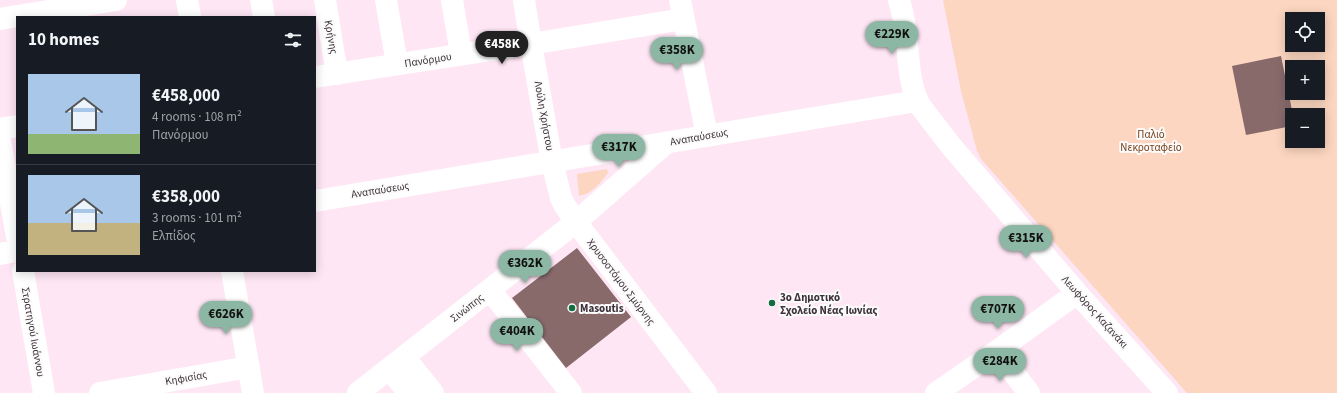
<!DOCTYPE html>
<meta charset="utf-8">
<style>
:root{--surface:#171b24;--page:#20242c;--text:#f1f3f6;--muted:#9ea1a6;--line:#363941;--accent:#8db7a5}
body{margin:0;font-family:"Source Sans 3",sans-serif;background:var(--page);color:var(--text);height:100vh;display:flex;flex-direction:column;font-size:15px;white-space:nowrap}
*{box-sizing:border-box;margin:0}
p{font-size:13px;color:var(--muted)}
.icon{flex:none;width:22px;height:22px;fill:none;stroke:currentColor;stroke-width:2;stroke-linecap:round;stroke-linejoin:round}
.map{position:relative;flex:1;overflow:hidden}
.details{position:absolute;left:16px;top:16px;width:300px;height:256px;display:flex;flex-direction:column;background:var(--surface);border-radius:0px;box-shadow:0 2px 10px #0003}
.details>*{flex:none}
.fabs{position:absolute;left:1285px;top:12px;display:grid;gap:8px}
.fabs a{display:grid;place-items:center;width:40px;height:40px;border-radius:0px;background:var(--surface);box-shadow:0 2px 10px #0003;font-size:20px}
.price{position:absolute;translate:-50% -34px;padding:0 9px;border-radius:14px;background:var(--accent);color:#111;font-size:13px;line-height:26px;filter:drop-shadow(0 1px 2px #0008)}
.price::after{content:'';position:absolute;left:50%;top:24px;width:12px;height:9px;margin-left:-6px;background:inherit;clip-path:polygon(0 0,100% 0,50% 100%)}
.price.on{background:#222;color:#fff}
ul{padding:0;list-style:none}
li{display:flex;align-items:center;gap:12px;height:100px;padding:0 12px}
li+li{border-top:1px solid var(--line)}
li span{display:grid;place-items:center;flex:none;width:112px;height:80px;border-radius:0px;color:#555}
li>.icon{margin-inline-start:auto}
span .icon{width:48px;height:48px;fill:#fffc;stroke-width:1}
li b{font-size:17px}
h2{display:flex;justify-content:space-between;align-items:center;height:48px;padding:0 12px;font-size:17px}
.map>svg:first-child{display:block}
.green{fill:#fcd6c0;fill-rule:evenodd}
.building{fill:#886a6b}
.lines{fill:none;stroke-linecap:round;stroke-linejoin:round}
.minor{stroke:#fff;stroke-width:22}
.poi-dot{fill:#126d41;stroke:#fbfbfb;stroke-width:1.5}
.labels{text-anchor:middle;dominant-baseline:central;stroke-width:4;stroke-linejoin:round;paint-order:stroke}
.street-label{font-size:11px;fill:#3d3239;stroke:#fbfbfb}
.park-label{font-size:11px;fill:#78411c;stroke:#fbfbfb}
.poi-label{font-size:11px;font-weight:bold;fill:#3d3239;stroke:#fbfbfb;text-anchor:start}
</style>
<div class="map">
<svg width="1337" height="393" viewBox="0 0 1337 393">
<rect width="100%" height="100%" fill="#fee6f4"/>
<path class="green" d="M943 0H1337V393H1187L981 159 977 151 961 91ZM1292 19H1318V45H1292ZM1292 67H1318V93H1292ZM1292 115H1318V141H1292Z
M607 169 608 173C600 183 592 194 579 196L577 174Z"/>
<path class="building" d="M1281 56 1293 115 1292 126 1246 135 1232 66Z
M577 248 631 317 566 368 512 298Z"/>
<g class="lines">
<path class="minor" d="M187 0 190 17
M261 0 264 17
M325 0 337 74
M386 0 397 64
M452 0 461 54
M524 0 531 44 552 162 561 198 565 206 576 222 706 393
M680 0 707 136
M899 0C902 11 905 22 906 34 909 57 908 86 921 107L951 146 1077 293 1167 393
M0 19 116 0
M315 77 531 44 683 19
M0 129 17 126
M0 141 17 237
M315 201 917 101
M0 254 17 251
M23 271 44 393
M232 271 253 393
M490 290 571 393
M997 351 1029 393
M404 357 433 393
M389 369 409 393
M100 393 249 367
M358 393 576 222 666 143
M936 393 997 351 1077 293"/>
</g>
<g class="poi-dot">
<circle cx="772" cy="303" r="4"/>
<circle cx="572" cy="308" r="4"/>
</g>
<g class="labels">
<g class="street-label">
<text transform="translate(331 37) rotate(80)">Κρήνης</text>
<text transform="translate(428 60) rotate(-9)">Πανόρμου</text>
<text transform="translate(544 116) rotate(80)">Λούλη Χρήστου</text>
<text transform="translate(699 137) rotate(-10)">Αναπαύσεως</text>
<text transform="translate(380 190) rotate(-9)">Αναπαύσεως</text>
<text transform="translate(621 282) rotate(53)">Χρυσοστόμου Σμύρνης</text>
<text transform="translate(467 308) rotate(-38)">Σινώπης</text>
<text transform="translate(1095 312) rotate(48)">Λεωφόρος Καζανάκι</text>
<text transform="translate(33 332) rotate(80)">Στρατηγού Ιωάννου</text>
<text transform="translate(186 378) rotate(-10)">Κηφισίας</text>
</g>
<g class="park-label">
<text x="1151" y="134">Παλιό<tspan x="1151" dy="13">Νεκροταφείο</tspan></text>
</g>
<g class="poi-label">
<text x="780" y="297">3ο Δημοτικό<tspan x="780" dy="13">Σχολείο Νέας Ιωνίας</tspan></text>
<text x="580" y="308">Masoutis</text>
</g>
</g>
</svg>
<div class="fabs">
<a><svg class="icon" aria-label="locate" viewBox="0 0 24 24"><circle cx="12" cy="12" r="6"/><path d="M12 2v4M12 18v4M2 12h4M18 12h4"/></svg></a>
<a>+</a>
<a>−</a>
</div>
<b class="price" style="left:892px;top:55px">€229K</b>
<b class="price on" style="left:502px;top:65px">€458K</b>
<b class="price" style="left:677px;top:71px">€358K</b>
<b class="price" style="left:619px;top:168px">€317K</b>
<b class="price" style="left:1026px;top:259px">€315K</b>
<b class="price" style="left:525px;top:284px">€362K</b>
<b class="price" style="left:998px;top:330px">€707K</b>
<b class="price" style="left:226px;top:335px">€626K</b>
<b class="price" style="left:517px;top:352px">€404K</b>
<b class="price" style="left:1000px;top:382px">€284K</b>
<section class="details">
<h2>10 homes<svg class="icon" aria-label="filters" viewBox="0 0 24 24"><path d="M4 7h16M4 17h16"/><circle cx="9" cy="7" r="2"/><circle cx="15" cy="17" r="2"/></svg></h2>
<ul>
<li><span style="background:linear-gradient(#a9c7e8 75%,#8fb573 0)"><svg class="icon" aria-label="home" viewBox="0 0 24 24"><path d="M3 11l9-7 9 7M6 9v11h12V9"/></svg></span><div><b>€458,000</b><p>4 rooms · 108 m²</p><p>Πανόρμου</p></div></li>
<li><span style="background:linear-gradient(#a9c7e8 60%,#c2b280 0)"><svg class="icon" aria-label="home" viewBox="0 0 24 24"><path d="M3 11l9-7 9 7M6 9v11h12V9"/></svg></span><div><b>€358,000</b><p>3 rooms · 101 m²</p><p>Ελπίδος</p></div></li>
</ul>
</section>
</div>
